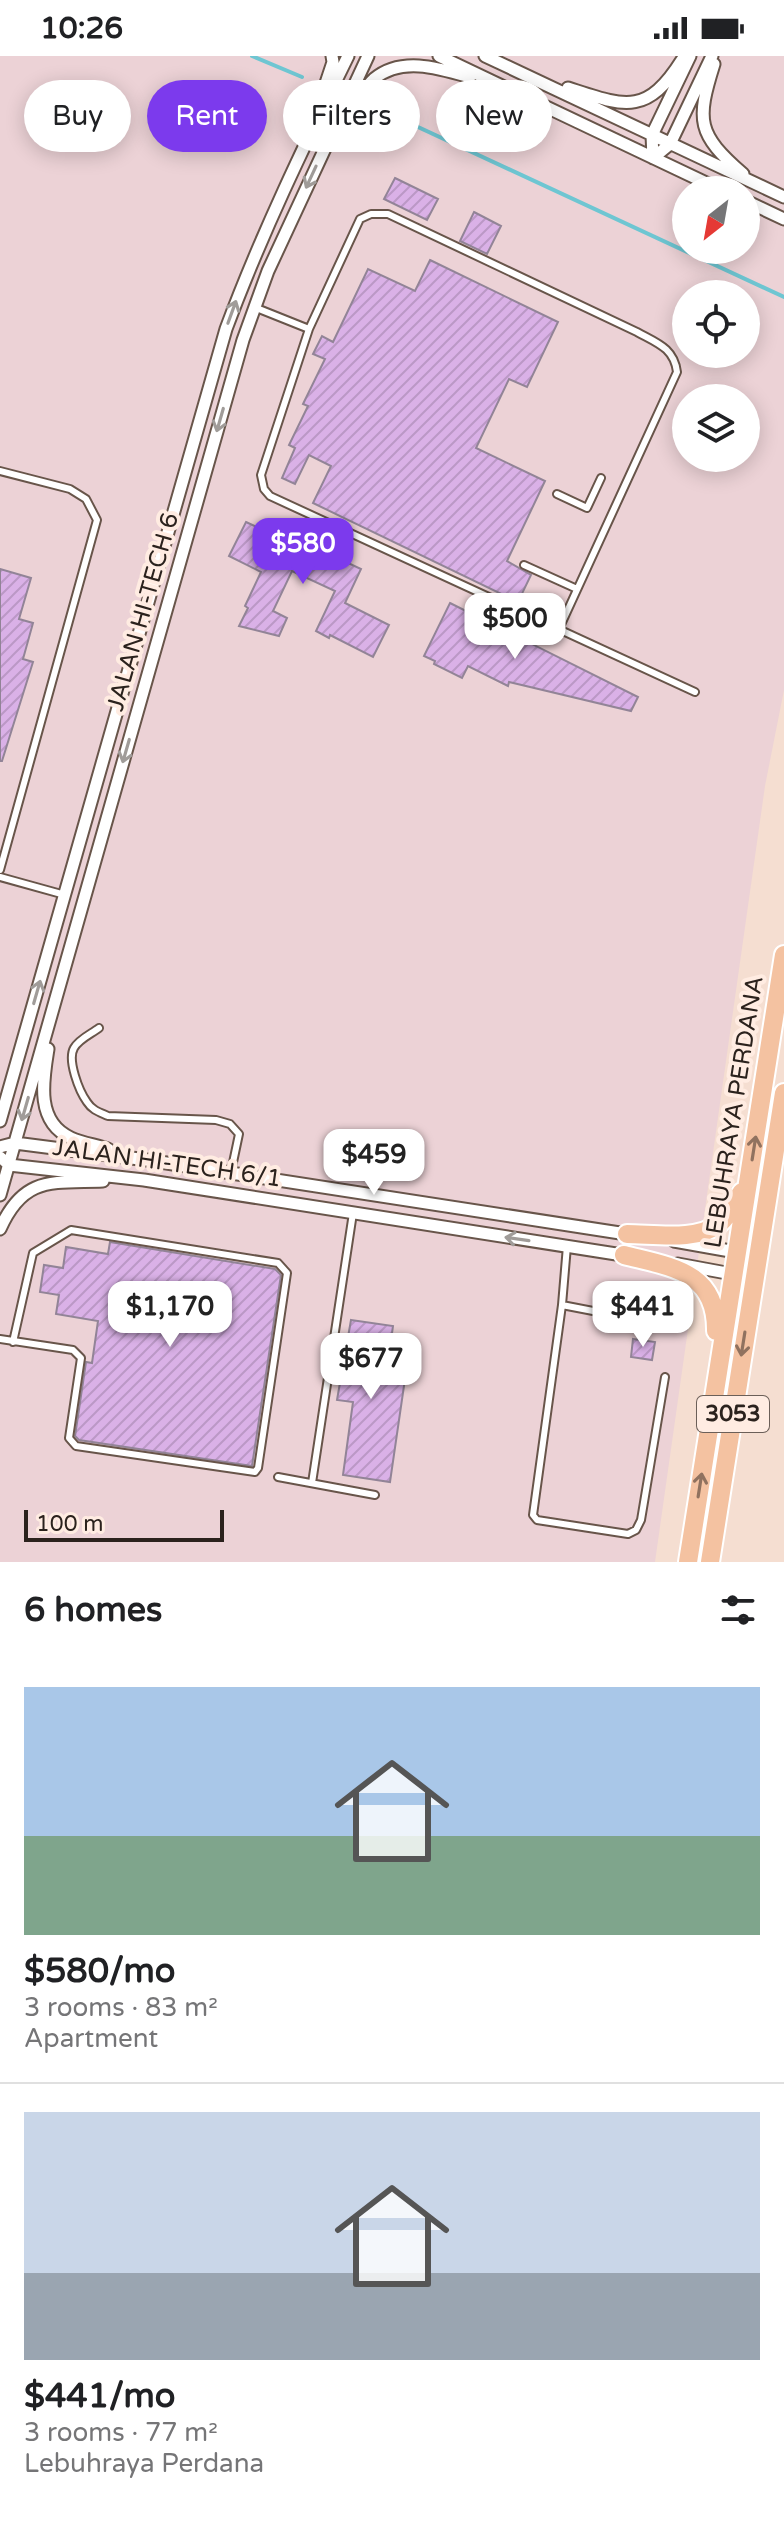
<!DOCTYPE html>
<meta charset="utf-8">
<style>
:root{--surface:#fff;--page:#f2f2f2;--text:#202124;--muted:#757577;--line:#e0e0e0;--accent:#7c3aed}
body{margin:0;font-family:"Varela Round",sans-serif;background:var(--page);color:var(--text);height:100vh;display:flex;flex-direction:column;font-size:30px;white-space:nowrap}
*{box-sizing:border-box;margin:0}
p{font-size:26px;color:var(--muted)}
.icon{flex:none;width:44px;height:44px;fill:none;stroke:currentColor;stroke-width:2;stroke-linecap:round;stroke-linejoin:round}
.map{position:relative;height:1506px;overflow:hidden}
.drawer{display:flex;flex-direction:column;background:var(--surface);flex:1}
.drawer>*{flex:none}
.top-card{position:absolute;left:24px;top:24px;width:736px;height:72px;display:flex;gap:16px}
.needle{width:52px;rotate:211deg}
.controls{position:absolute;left:672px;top:120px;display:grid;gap:16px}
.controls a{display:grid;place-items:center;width:88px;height:88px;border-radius:50%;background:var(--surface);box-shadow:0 4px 20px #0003;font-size:40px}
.scale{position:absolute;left:24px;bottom:20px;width:200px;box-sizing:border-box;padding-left:8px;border:4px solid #2b221d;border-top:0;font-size:22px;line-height:28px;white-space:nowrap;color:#2b221d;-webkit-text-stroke:6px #ffece2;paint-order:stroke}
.price{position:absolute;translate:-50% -68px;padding:0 18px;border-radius:16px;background:#fff;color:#222;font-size:26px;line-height:52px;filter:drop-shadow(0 2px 4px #0008)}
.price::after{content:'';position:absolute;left:50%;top:48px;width:24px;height:18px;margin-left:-12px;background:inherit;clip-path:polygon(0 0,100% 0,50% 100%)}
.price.on{background:var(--accent);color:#fff}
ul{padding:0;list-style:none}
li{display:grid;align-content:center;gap:16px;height:424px;padding:0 24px}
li+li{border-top:2px solid var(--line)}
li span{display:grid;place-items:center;height:248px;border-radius:0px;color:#555}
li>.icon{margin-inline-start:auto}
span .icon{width:144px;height:144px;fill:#fffc;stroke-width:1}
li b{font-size:34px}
h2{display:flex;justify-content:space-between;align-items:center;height:96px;padding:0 24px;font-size:34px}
.tag{padding:0 28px;border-radius:36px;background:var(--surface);box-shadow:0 4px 20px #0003;font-size:28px;line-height:72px}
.tag.on{background:var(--accent);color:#fff}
.status{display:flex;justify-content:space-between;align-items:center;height:56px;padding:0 40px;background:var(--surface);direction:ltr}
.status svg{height:22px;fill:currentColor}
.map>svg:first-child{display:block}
.industrial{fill:#ecd2d6;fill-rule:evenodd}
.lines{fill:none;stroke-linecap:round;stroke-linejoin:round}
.stream{stroke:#6ec6d2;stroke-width:4}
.building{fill:url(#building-hatch);stroke:#928497;stroke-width:2}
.lane-casing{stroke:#68554a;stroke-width:10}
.street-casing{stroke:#68554a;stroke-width:15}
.primary-casing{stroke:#fff;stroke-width:22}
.lane{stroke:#fff;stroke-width:6}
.street{stroke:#fff;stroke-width:11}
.primary{stroke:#f4c2a1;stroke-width:18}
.oneway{stroke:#a09c99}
.oneway2{stroke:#90725f}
.labels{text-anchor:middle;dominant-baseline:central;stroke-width:8;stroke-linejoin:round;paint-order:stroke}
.shield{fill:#ffece2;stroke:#6b5f58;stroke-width:2}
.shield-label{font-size:22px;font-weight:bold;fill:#2b221d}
.street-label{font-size:24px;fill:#2b221d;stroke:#ffece2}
</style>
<div class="status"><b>10:26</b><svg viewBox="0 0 49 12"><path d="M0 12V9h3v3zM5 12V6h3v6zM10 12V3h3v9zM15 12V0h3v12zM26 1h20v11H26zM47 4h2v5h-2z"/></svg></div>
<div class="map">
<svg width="784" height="1506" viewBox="0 0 784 1506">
<defs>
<pattern id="building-hatch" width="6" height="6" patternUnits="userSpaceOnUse" patternTransform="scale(2)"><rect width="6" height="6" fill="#dab1e7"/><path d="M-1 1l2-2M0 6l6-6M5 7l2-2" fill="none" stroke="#bb98c6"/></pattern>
</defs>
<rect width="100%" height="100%" fill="#f5ded1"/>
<path class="industrial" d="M0 0H784V634L765 730 655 1506H0ZM686 134H746V194H686ZM686 238H746V298H686ZM686 342H746V402H686Z"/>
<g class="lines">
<path class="stream" d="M252 0 302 21
M375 51 784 241"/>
</g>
<path class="building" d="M395 122 438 143 427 164 384 143Z
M474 156 501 170 487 198 460 185Z
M430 204 558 266 527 331 509 323 476 392 545 425 507 505 531 519 518 546 313 447 331 410 309 399 295 428 282 422 295 392 289 389 308 350 303 348 325 303 313 298 322 280 333 286 368 213 415 235Z
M246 466 278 481 282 472 349 504 348 507 361 513 345 547 389 569 373 601 330 579 329 582 316 575 335 535 292 515 273 555 287 562 279 580 239 570 248 552 245 550 261 516 229 500Z
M0 513 31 522 19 563 33 567 23 603 33 606 2 705H0Z
M450 547 638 641 631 655 509 626 508 630 468 610 462 622 434 608 435 605 424 600Z
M110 1186 275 1213 281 1219 252 1410 79 1384 75 1380 86 1306 92 1307 98 1265 56 1258 59 1239 40 1236 44 1209 63 1212 66 1191 108 1198Z
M351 1264 393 1270 387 1313 406 1316 390 1426 343 1419 353 1346 337 1344Z
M633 1283 655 1286 652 1304 631 1301Z"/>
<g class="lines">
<defs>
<path id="lane" d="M254 251 309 273
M0 415 70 433 86 443 97 464 0 814
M557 438 587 452 601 422
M524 509 577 533
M559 573 677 316C674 292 657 287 637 276L388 158H371L360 163 309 273 261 419 264 433 270 440 695 636
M0 821 65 839
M99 972C91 978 79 983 74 992 67 1004 79 1035 87 1046 92 1054 99 1056 108 1060L216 1064 230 1068 239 1078 231 1116
M567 1190 562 1249 533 1459 537 1464 628 1478 636 1474 641 1464 665 1321
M562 1249 650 1266
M0 1283 73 1294 81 1302 69 1382 76 1390 255 1416 258 1412 287 1217 278 1207 71 1174 33 1197 13 1286
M278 1421 375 1439
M312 1427 353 1157"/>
<path id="street" d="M439 0 721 134
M485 0 784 141
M690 0 652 79 653 102 670 88 712 0
M714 8C696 65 697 78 743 118
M568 32C624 50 646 61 682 4
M322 39 333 6 332 0
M341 70C351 55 361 35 374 23 401 0 439 12 470 21
M746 145 784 163
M48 993C43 1024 35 1066 71 1082 82 1087 96 1089 108 1093
M0 1065 226 273C261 179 304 90 348 0
M0 1091 15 1087 147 1104 633 1179
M0 1101 9 1109 144 1124 629 1200
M0 1139 243 284 268 215 368 0
M0 1173C24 1119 53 1127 103 1125
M674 1185 736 1196 755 1211
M678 1208 732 1218 755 1211"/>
<path id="primary" d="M627 1178C654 1178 697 1186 720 1167 729 1159 735 1146 742 1136
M624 1199C671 1211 717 1215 716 1275
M688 1506 784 899
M710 1506 784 1037"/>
</defs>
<use href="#lane" class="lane-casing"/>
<use href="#street" class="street-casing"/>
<use href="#primary" class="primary-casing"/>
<use href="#lane" class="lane"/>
<use href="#street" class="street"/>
<use href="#primary" class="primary"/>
</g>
<defs><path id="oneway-shaft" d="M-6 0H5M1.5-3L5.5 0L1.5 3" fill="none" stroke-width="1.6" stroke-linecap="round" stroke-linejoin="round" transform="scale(2)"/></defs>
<g class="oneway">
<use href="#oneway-shaft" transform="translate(311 121) rotate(115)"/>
<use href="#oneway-shaft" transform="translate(232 256) rotate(-70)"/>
<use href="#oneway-shaft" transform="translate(220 364) rotate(106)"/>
<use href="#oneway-shaft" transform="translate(126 695) rotate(106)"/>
<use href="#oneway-shaft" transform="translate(37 936) rotate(-74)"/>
<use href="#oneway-shaft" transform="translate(25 1053) rotate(106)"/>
<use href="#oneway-shaft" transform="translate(517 1183) rotate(-172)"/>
</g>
<g class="oneway2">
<use href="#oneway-shaft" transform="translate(754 1092) rotate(-81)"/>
<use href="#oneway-shaft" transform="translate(743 1288) rotate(99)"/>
<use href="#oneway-shaft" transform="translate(700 1429) rotate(-81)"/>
</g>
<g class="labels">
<rect class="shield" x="697" y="1340" width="72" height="36" rx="6"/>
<g class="shield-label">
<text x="733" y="1358">3053</text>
</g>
<g class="street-label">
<text transform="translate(143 556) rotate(-74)">JALAN HI-TECH 6</text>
<text transform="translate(734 1056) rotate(-81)">LEBUHRAYA PERDANA</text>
<text transform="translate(167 1107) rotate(8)">JALAN HI-TECH 6/1</text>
</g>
</g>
</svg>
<div class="controls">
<a><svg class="needle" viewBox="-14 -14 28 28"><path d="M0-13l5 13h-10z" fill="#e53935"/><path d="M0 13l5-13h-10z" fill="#757577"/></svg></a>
<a><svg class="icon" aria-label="locate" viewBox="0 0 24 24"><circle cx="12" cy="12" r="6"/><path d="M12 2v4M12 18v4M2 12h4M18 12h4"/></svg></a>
<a><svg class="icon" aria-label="layers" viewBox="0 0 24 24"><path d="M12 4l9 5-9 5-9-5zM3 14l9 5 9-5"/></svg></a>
</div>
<div class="scale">100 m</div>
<b class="price on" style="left:303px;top:530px">$580</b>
<b class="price" style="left:515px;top:605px">$500</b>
<b class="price" style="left:374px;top:1141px">$459</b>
<b class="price" style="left:170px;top:1293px">$1,170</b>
<b class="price" style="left:643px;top:1293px">$441</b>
<b class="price" style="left:371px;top:1345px">$677</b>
<div class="top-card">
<a class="tag">Buy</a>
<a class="tag on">Rent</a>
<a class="tag">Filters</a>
<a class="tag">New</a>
</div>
</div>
<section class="drawer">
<h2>6 homes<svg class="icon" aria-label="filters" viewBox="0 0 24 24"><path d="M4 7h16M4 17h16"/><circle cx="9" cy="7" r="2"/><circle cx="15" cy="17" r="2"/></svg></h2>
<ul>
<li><span style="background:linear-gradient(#a9c7e8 60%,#7fa58c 0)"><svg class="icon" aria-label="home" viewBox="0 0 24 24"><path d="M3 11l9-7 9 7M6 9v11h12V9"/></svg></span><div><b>$580/mo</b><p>3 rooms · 83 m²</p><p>Apartment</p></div></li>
<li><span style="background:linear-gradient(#c9d6e8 65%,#9aa5b1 0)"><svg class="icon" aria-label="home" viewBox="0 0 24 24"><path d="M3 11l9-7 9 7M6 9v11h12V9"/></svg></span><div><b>$441/mo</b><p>3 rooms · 77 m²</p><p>Lebuhraya Perdana</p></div></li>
</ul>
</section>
